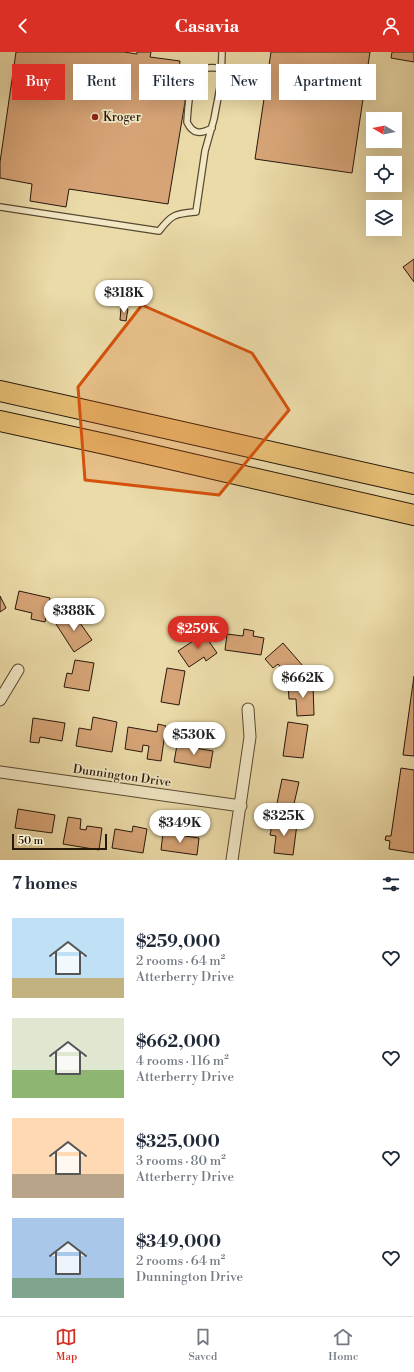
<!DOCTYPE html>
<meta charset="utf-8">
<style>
:root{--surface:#fff;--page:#f6f6f7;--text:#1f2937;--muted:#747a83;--line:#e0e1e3;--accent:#d93025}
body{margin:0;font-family:"Libre Bodoni",serif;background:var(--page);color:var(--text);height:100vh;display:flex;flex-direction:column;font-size:15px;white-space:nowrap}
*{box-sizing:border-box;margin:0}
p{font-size:13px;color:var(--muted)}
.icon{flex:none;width:22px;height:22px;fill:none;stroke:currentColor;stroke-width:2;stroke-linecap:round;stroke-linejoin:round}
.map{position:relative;height:808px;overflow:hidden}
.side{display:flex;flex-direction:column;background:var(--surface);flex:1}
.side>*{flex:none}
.top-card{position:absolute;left:12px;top:12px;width:390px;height:36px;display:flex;gap:8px}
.needle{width:26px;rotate:280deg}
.fabs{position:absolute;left:366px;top:60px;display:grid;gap:8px}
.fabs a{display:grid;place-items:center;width:36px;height:36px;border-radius:0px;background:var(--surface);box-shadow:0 4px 16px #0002;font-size:20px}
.scale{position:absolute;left:12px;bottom:10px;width:95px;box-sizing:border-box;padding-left:4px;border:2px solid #28180a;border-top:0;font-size:11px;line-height:14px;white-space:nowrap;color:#28180a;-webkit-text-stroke:3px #f2e8c6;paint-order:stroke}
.price{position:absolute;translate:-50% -34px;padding:0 9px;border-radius:14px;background:#fff;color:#222;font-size:13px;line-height:26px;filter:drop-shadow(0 1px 2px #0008)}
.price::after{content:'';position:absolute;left:50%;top:24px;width:12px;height:9px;margin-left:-6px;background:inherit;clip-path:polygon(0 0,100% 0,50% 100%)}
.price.on{background:var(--accent);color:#fff}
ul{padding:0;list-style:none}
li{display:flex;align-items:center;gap:12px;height:100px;padding:0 12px}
li span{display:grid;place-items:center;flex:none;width:112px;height:80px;border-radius:0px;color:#555}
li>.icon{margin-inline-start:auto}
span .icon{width:48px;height:48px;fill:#fffc;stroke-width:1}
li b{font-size:17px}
h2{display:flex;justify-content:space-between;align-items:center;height:48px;padding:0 12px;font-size:17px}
.chip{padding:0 14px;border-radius:0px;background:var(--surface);box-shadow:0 4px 16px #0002;font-size:14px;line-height:36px}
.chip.on{background:var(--accent);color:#fff}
header{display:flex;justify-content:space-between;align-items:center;height:52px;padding:0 12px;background:var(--accent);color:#fff;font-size:18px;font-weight:800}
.dock{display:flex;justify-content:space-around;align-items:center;height:56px;border-top:1px solid var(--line);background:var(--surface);font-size:11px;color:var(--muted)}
.dock a{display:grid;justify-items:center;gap:2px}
.dock .on{color:var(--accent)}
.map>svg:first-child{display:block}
.building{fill:#d6a477;stroke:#28180a}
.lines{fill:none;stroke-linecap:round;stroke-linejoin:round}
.lane-casing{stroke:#594932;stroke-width:8}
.street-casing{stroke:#594932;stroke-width:13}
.highway-casing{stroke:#28180a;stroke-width:22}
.lane{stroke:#f2e8c6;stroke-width:5.5}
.street{stroke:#f2e8c6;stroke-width:11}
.highway{stroke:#e6be74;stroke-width:20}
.marked{fill:#d5520c;fill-opacity:0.2;stroke:#d5520c;stroke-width:3;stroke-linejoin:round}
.poi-dot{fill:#8f2418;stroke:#f2e8c6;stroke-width:1.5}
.labels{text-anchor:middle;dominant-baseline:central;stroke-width:3.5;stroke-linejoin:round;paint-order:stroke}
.poi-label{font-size:12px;fill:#28180a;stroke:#f2e8c6;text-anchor:start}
.street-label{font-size:12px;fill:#28180a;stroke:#f2e8c6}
</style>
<header><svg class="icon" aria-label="back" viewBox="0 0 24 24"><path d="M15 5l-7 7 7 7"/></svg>Casavia<svg class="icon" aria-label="person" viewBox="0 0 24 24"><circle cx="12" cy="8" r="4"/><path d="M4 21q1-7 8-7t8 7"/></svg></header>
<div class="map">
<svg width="414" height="808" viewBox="0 0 414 808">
<rect width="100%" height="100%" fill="#ebdba8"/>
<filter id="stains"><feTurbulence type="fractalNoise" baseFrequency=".005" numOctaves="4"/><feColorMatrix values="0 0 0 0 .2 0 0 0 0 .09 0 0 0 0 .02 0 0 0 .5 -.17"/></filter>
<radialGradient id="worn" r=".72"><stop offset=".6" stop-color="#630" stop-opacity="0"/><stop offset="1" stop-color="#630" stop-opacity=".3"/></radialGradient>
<path class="building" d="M16 0H124L137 2V0H151L150 5 180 9 179 18 190 20 168 152 69 137 66 155 30 149 32 132 0 126V110Z
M271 0H370L352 121 255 107Z
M392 0H414V10L391 6Z
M414 207V230L403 215Z
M123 234 130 235 127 250 121 249Z
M121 256 128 257 126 269 120 268Z
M19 539 50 546 45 570 31 567 32 561 15 557Z
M0 544 6 556 0 560Z
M73 561 92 588 74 600 56 572Z
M244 577 254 579 253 584 264 586 261 603 225 598 227 582 243 584Z
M202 579 217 601 206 609 204 605 189 615 178 599 193 589 191 587Z
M283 591 303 614 290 626 278 612 273 616 265 607Z
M75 608 94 611 89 639 64 635 67 621 72 622Z
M167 616 185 619 179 653 161 650Z
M414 624V704L403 703Z
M313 632 314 663 297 664 296 647H289L288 633Z
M93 665 117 670 112 700 76 694 79 676 91 678Z
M33 666 65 671 62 689 40 685 39 691 30 690Z
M288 670 308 673 303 706 283 704Z
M158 672 166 674 161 709 147 707 149 694 143 693 142 700 125 697 128 675 157 680Z
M177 693 213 699 210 716 174 710Z
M401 716 414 718V801L389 797 390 789 385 788 386 784H391Z
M282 727 299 730 291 765 275 761Z
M18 757 55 763 52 781 15 776Z
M68 765 81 767 80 777 86 778 87 774 102 776 99 798 63 792Z
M273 769 297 772 293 803 274 801 276 784 270 783Z
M133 774 147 777 143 801 112 796 115 777 132 780Z
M163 781 199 786 197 803 161 798Z"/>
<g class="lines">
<defs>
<path id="lane" d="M212 76C201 82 193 83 187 70 188 58 189 20 202 17 208 15 215 16 221 16
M0 155 159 179C172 162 175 162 196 160L205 99 214 67 221 30 222 0"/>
<path id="street" d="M0 648 18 618
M0 720 241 754
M232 808 250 685 248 657"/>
<path id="highway" d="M0 339 414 432
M0 369 105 392 414 463"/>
</defs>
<use href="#lane" class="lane-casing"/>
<use href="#street" class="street-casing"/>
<use href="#highway" class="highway-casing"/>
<use href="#lane" class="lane"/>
<use href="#street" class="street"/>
<use href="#highway" class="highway"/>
</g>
<path class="marked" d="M142 253 252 301 289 358 219 443 85 428 78 335Z"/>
<circle class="poi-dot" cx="95" cy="65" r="4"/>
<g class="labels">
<g class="poi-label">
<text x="103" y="65">Kroger</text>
</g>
<g class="street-label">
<text transform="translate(122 724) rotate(8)">Dunnington Drive</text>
</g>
</g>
<rect width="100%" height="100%" filter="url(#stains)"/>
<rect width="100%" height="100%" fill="url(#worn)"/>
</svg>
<div class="fabs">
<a><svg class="needle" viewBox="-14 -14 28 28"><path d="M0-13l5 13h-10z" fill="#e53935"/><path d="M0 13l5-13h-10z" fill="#747a83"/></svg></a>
<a><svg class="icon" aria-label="locate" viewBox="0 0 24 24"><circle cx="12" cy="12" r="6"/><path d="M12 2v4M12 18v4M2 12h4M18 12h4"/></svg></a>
<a><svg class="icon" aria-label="layers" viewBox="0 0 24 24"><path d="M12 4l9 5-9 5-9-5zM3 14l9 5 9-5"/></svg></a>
</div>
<div class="scale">50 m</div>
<b class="price" style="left:124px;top:262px">$318K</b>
<b class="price" style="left:74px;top:580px">$388K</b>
<b class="price on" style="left:198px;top:598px">$259K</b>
<b class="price" style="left:303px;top:647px">$662K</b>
<b class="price" style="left:194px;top:704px">$530K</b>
<b class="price" style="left:284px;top:785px">$325K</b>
<b class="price" style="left:180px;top:792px">$349K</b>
<div class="top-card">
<a class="chip on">Buy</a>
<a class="chip">Rent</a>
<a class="chip">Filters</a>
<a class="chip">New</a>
<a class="chip">Apartment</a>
</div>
</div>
<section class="side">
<h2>7 homes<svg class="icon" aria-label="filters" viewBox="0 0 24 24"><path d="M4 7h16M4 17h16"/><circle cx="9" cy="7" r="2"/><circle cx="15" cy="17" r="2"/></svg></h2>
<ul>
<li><span style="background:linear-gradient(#bfe0f5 75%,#c2b280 0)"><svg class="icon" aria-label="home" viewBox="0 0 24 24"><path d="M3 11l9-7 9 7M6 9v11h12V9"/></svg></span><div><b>$259,000</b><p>2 rooms · 64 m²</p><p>Atterberry Drive</p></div><svg class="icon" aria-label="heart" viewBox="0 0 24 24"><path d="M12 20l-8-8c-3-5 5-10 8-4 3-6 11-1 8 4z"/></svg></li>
<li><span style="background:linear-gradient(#dfe7d0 65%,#8fb573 0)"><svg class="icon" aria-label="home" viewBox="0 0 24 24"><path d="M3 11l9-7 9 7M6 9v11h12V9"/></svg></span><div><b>$662,000</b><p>4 rooms · 116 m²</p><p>Atterberry Drive</p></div><svg class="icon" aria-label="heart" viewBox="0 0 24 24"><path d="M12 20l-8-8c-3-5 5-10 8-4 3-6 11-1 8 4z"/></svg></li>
<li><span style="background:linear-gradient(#ffd9b3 70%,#b9a48a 0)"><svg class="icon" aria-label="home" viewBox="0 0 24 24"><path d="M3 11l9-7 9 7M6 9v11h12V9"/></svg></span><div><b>$325,000</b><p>3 rooms · 80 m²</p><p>Atterberry Drive</p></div><svg class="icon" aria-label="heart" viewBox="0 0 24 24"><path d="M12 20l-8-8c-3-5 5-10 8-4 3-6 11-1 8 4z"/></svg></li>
<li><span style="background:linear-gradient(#a9c7e8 75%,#7fa58c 0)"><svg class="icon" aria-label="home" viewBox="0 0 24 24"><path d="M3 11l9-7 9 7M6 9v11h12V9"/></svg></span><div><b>$349,000</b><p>2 rooms · 64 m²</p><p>Dunnington Drive</p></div><svg class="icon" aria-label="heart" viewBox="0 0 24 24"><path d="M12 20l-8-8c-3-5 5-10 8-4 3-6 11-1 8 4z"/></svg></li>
</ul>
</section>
<nav class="dock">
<a class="on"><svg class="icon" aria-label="map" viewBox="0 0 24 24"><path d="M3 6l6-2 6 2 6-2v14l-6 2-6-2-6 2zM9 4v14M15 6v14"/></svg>Map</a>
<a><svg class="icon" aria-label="saved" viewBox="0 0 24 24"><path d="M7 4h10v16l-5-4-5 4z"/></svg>Saved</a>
<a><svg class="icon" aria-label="home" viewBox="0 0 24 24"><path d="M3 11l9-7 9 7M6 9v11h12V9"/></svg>Home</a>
</nav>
